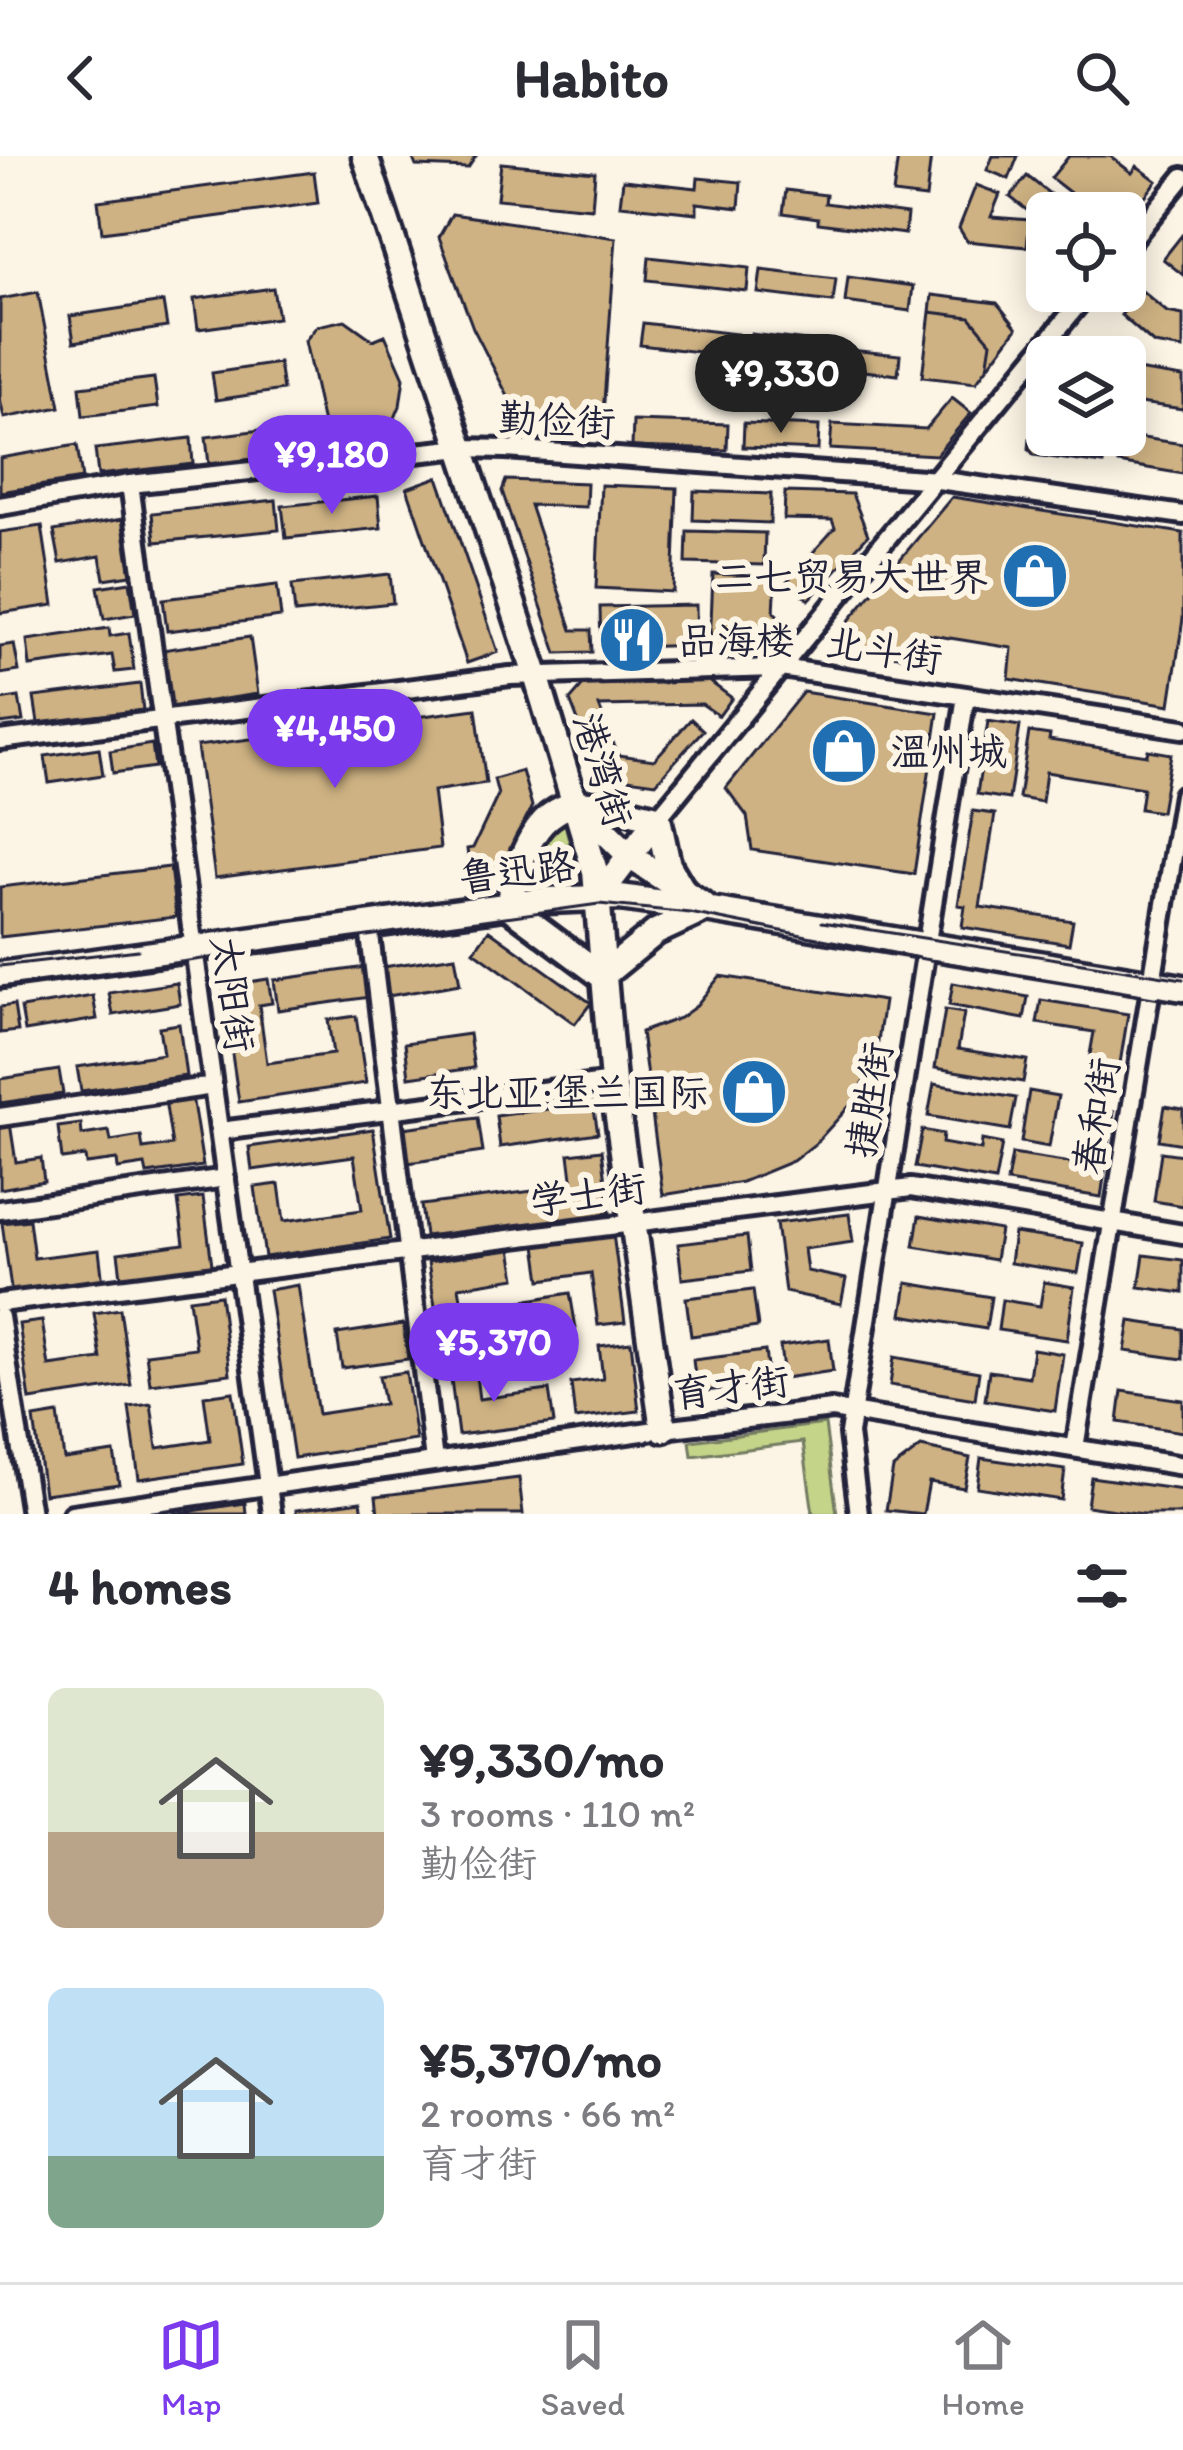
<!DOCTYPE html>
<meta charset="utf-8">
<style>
:root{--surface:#fff;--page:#f7f7f7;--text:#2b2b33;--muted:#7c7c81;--line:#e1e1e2;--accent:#7c3aed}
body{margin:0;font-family:Itim,"LXGW WenKai TC",sans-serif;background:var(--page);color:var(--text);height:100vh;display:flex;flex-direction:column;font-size:45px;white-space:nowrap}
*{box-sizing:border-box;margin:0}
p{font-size:39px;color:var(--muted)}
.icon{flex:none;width:66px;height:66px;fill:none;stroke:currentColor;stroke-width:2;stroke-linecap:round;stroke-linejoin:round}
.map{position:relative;height:1358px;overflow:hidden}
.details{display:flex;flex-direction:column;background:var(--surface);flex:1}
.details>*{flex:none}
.buttons{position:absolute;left:1026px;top:36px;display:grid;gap:24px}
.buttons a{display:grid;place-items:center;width:120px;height:120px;border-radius:18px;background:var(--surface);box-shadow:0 6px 30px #0003;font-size:60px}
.price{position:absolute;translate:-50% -102px;padding:0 27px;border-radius:42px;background:var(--accent);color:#fff;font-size:39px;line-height:78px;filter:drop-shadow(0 3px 6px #0008)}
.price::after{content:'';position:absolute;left:50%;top:72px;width:36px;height:27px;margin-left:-18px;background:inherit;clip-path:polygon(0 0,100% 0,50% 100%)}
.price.selected{background:#222;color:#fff}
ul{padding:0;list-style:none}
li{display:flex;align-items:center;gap:36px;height:300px;padding:0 48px}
li span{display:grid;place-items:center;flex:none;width:336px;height:240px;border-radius:18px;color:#555}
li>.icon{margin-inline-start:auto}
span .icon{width:144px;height:144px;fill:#fffc;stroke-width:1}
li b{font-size:51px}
h2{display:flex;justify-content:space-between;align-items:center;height:144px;padding:0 48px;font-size:51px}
header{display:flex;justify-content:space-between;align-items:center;height:156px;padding:0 48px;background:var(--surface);font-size:54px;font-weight:800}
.menu{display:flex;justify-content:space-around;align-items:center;height:168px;border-top:3px solid var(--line);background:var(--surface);font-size:33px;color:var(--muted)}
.menu a{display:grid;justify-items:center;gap:6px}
.menu .selected{color:var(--accent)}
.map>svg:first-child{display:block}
.green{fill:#c4d488;stroke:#737b62;stroke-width:3}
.building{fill:#ceb283;stroke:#22223b;stroke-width:3}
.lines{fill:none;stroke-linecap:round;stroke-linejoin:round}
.street-casing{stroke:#22223b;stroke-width:26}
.secondary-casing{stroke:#22223b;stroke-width:33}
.street{stroke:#fcf5e5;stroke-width:16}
.secondary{stroke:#fcf5e5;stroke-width:24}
.tram{stroke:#22223b;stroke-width:3}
.labels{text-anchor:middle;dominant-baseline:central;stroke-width:12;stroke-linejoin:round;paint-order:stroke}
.street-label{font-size:39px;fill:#22223b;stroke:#fcf5e5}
.poi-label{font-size:39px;fill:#22223b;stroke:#fcf5e5;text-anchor:end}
</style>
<header><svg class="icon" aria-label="back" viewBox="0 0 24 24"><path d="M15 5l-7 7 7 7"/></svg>Habito<svg class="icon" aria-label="search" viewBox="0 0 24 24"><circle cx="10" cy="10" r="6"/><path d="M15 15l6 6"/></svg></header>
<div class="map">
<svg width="1183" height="1358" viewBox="0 0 1183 1358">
<rect width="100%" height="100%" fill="#fcf5e5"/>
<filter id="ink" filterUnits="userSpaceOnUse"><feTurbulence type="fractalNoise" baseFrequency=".00833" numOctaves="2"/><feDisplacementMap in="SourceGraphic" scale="24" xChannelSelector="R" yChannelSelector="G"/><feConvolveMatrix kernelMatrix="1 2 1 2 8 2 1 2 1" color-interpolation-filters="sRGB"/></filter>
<g filter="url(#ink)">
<path class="green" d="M565 668 576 714 524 722 536 688Z
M825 1268 837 1358H813L803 1286 692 1300 690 1285Z"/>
<path class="building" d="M412 0H476L468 12 416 10Z
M898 0H931L926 42 893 38Z
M993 0H1018L1009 23 987 14Z
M1069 0H1110L1132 17 1137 10 1157 25 1125 66V57H1096L1051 22Z
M501 7 595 16 592 52 497 43Z
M314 16 318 47 102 76 98 45Z
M1027 20 1074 57H1047V70L1010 41Z
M698 22 741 26 739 52 697 47V57L620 49 623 24 697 32Z
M976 29 1000 38 991 61 1030 64 1027 91 967 85 959 72Z
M786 34 826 39 825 47 907 58 905 78 818 67V62L783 57Z
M452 58 616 82 602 272 595 275 520 264 473 172 439 81Z
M1182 79 1183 80V119L1163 103Z
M649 101 749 112 747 135 647 124Z
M761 114 836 123 833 146 758 137Z
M848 121 913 130 910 155 845 146Z
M273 132 278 162 198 173 194 143Z
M1142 135 1167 156 1183 159V193L1154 188 1121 159Z
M38 136 60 251 4 262 0 243V143Z
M932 139 997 147 1017 172 987 212 991 186 970 161 930 156Z
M163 146 167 171 74 186 70 160Z
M930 156 970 161 991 186 987 212 976 227 922 221Z
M345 164 373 184 385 179 404 222 400 250 392 269 363 287 328 291 305 185 317 170Z
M643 167 737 178 729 244 710 241 716 198 640 189Z
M751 178 823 187 820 210 748 201Z
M830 192 900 199 898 219 847 213 844 249 824 246Z
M279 207 283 234 216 244 212 217Z
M1130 213 1183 221V253L1125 245Z
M154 222 158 251 83 260 80 231Z
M952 242 971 257 936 299 830 293 832 268 926 273Z
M1047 257V279H1107L1103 308 1034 299 1029 293 1030 282Z
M633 265 728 268 727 294 632 291Z
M744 267 819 270 818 294 743 291Z
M300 269 304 297 209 309 206 281Z
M1123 279 1183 288V318L1118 307Z
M191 282 193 308 98 319 95 293Z
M77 289 82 323 0 336V302Z
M438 321 498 496 467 507 407 332Z
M506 324 587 327 586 351 530 349 572 474H591L592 496 557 497 502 335Z
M601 329 677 332 673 436 596 432Z
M694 335 771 338 770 367 693 364Z
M785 336 852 338 868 379 809 444 787 425 835 372 832 364 784 363Z
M378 340 381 372 286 382 282 350Z
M952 341 1183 377V463L1170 549 1009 523 1012 492 925 478 919 502 853 495 846 468Z
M276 344 279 374 155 386 152 357Z
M122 363 131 419 104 423 100 400 60 407 54 375Z
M42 370 54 449 0 457V376Z
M687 375 765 377 764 409 686 407Z
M390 418 393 447 295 457 292 429Z
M713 418 776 421 774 456 795 475 783 489 710 491Z
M130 426 135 458 104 463 98 431Z
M277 429 281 461 167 475 163 443Z
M696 449 697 489 601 492 600 451Z
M109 472 110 480 129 477 134 514 115 516 112 499 30 510 27 484Z
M250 481 258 538 170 551 162 494Z
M14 488 19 515 0 518V490Z
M709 525 732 542 719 560 702 548 599 550 618 599 654 604 691 563 703 574 656 627 599 619 570 544 584 528Z
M140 528 143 554 38 567 34 541Z
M803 536 938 557 914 718 752 694 747 660 726 632Z
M19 541 23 565 0 568V544Z
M476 553 486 627 433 635 440 692 215 722 197 590Z
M988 565 1020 570 1009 643 977 638Z
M1029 576 1050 579 1049 584 1147 599 1148 594 1171 598 1161 656 1140 653 1143 632 1046 616 1042 646 1019 642Z
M152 588 155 611 113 617 110 595Z
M99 592 103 619 49 627 45 600Z
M522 615 532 650 501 714 470 719 467 693 473 692 498 639 494 623Z
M973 655 995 658 980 751 1073 765 1069 788 962 771 965 750 958 749Z
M170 711 176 761 0 781V731Z
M489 774 591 847 575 868 474 795Z
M455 800 460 828 388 840 383 811Z
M366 811 370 841 278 854 274 824Z
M720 820 884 845 875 906 853 946 815 988 793 1005 742 1026 663 1039 641 876 680 862 695 851Z
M268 823 272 847 259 849 267 907 333 898 328 864 356 860 366 927 239 946 222 830Z
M177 827 180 848 113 859 109 837Z
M953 827 1028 841 1024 863 949 849Z
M93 840 97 863 25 875 21 852Z
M1041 844 1128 858 1118 920 1087 915 1094 876 1037 867Z
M14 849 18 875 0 877V851Z
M945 854 964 857 958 893 1027 904 1023 926 935 912Z
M179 868 186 920 81 935 77 911 163 898 159 871Z
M469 878 474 912 409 921 405 887Z
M59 914 63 938 0 947V923Z
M934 928 1016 942 1010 974 928 960Z
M1029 935 1058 940 1049 991 1021 986Z
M192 940 203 1010 147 1018 145 1009 118 1013 117 1004 86 1008 85 1000 62 1003 58 971 81 968 82 979 109 975 111 985 141 980 143 993 172 989 165 944Z
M593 947 598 977 500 991 496 960Z
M1165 950 1183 953V988L1159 984Z
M1086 951 1114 956 1101 1041 1007 1026 1012 998 1077 1008Z
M478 962 483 996 408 1007 403 972Z
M10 967 16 1006 41 1002 44 1025 0 1033V969Z
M373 973 390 1083 265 1101 255 1031 279 1028 284 1065 362 1054 354 1000 252 1014 249 991Z
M922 974 943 978 942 987 981 994 982 984 1002 988 995 1025 915 1011Z
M602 994 610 1057 425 1080 421 1049 573 1030 569 998Z
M1161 996 1183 999V1050L1154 1045Z
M203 1041 213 1116 122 1128 118 1097 184 1088 178 1044Z
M849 1058 853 1086 804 1093 807 1115 846 1123 841 1148 785 1136 776 1067Z
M919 1060 1000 1074 995 1104 914 1090Z
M29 1064 34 1102 99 1094 103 1128 12 1140 2 1067Z
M1014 1077 1083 1087 1078 1117 1010 1107Z
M613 1078 625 1166 598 1169 591 1117 541 1124 536 1089Z
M747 1080 751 1115 682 1123 678 1088Z
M511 1093 516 1122 459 1131 463 1155 570 1137 576 1172 442 1194 428 1106Z
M1144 1099 1183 1104V1137L1139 1131Z
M1044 1126 1074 1131 1067 1184 998 1174 1002 1144 1040 1150Z
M907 1127 991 1141 986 1173 902 1159Z
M298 1129 318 1258 384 1248 379 1220 406 1216 416 1284 294 1302 269 1134Z
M753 1134 758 1171 691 1180 686 1142Z
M220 1139 230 1218 150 1228 146 1198 196 1192 189 1143Z
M120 1153 131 1229 30 1244 19 1168 42 1165 49 1210 101 1203 94 1157Z
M1130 1165 1183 1173V1203L1125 1195Z
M403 1168 408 1203 342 1212 337 1178Z
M829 1183 833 1215 784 1222 780 1190Z
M631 1186 639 1255 575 1263 571 1227 603 1223 599 1190Z
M1033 1193 1063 1198 1055 1255 985 1244 989 1215 1029 1221Z
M765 1195 769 1227 697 1236 693 1204Z
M894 1201 979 1216 975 1243 890 1229Z
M474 1204 479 1243 549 1234 554 1267 458 1279 449 1207Z
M1122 1235 1183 1244V1276L1118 1266Z
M233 1236 243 1308 139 1323 129 1251 151 1248 157 1292 210 1284 204 1240Z
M58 1258 64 1303 114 1296 119 1328 44 1338 34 1262Z
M921 1291 970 1302 964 1332 929 1326 923 1358 886 1354 893 1312Z
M981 1302 1065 1314 1061 1344 977 1331Z
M1091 1321 1183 1334V1358H1143L1087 1350Z
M519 1322 523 1358H378L376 1340Z
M361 1345 363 1358H296V1354Z
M245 1347 246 1358H172Z"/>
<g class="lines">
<defs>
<path id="street" d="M1125 92 1183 21
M130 328 272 1358
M0 350 130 328 462 292 506 293 938 324 1183 359
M0 584 510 520 781 512 1183 573
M658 662 1089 135
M369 771 434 1305
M0 961 213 930
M220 975 613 926
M0 1054 226 1022
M0 1147 911 1032 1183 1078
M0 1161 31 1358
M1075 1292 1183 639
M72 1358 663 1273 832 1253 1183 1310
M859 1358 849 1278 966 540"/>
<path id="secondary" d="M365 0 536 519 595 715 613 926 663 1273
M578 649 631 701 705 750
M658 662 668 709 681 731
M598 741 658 662
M0 819 548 744 620 741 711 754 1183 832
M602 820 508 750C519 706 534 644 591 648 614 649 636 658 658 662
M602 820 656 776 699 756"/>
</defs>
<use href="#street" class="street-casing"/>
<use href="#secondary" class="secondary-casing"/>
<use href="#street" class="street"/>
<use href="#secondary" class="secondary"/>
<path class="tram" d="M822 766 1183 823
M0 810 138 794
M0 831 599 748 690 757 924 803 1183 847"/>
</g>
</g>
<defs>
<symbol id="shop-disc" viewBox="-11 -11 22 22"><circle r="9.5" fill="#1f6fb2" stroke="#fcf5e5"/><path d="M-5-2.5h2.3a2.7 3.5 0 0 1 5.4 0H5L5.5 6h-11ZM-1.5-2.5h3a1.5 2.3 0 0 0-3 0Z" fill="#fff"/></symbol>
<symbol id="restaurant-disc" viewBox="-11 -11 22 22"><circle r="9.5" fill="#1f6fb2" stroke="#fcf5e5"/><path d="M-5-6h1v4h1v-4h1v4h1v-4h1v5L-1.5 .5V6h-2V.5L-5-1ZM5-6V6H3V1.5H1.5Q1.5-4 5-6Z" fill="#fff"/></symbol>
</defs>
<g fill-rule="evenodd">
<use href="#shop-disc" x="997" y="382" width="76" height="76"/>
<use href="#restaurant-disc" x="594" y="446" width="76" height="76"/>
<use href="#shop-disc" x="806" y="557" width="76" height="76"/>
<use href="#shop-disc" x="716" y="898" width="76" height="76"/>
</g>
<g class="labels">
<g class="street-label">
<text transform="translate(557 264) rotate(3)">勤俭街</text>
<text transform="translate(884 494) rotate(9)">北斗街</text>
<text transform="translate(603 614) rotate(73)">港湾街</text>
<text transform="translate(517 715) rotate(-7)">鲁迅路</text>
<text transform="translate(233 838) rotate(82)">太阳街</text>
<text transform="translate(869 944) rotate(-81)">捷胜街</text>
<text transform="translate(1096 960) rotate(-81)">春和街</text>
<text transform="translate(588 1038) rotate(-7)">学士街</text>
<text transform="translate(731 1231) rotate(-7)">育才街</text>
</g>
<g class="poi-label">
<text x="988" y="420">二七贸易大世界</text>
<text x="678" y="484" text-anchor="start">品海楼</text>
<text x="890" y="595" text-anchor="start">温州城</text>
<text x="708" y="936">东北亚·堡兰国际</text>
</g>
</g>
</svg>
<div class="buttons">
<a><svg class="icon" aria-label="locate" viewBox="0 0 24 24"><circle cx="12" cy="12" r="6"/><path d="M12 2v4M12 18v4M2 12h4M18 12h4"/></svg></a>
<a><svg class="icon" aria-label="layers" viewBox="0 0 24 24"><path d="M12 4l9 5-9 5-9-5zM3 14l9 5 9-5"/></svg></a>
</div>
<b class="price selected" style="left:781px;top:280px">¥9,330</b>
<b class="price" style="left:332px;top:361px">¥9,180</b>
<b class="price" style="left:335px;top:635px">¥4,450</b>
<b class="price" style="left:494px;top:1249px">¥5,370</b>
</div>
<section class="details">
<h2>4 homes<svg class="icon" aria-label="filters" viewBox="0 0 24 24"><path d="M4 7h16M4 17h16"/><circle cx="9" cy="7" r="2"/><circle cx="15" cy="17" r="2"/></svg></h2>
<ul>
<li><span style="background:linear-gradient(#dfe7d0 60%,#b9a48a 0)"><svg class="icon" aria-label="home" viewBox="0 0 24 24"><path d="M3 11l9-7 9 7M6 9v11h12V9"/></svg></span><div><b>¥9,330/mo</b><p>3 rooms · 110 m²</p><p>勤俭街</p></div></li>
<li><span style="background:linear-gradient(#bfe0f5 70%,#7fa58c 0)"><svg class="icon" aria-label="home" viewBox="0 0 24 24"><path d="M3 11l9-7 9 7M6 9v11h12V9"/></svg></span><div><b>¥5,370/mo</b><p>2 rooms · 66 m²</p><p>育才街</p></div></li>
</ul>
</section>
<nav class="menu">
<a class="selected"><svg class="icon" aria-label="map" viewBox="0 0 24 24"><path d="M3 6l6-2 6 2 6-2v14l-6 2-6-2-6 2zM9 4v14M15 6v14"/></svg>Map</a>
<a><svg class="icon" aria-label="saved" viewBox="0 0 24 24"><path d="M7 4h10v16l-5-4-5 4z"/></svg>Saved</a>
<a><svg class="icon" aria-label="home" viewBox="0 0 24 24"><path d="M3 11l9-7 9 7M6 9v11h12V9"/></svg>Home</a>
</nav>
